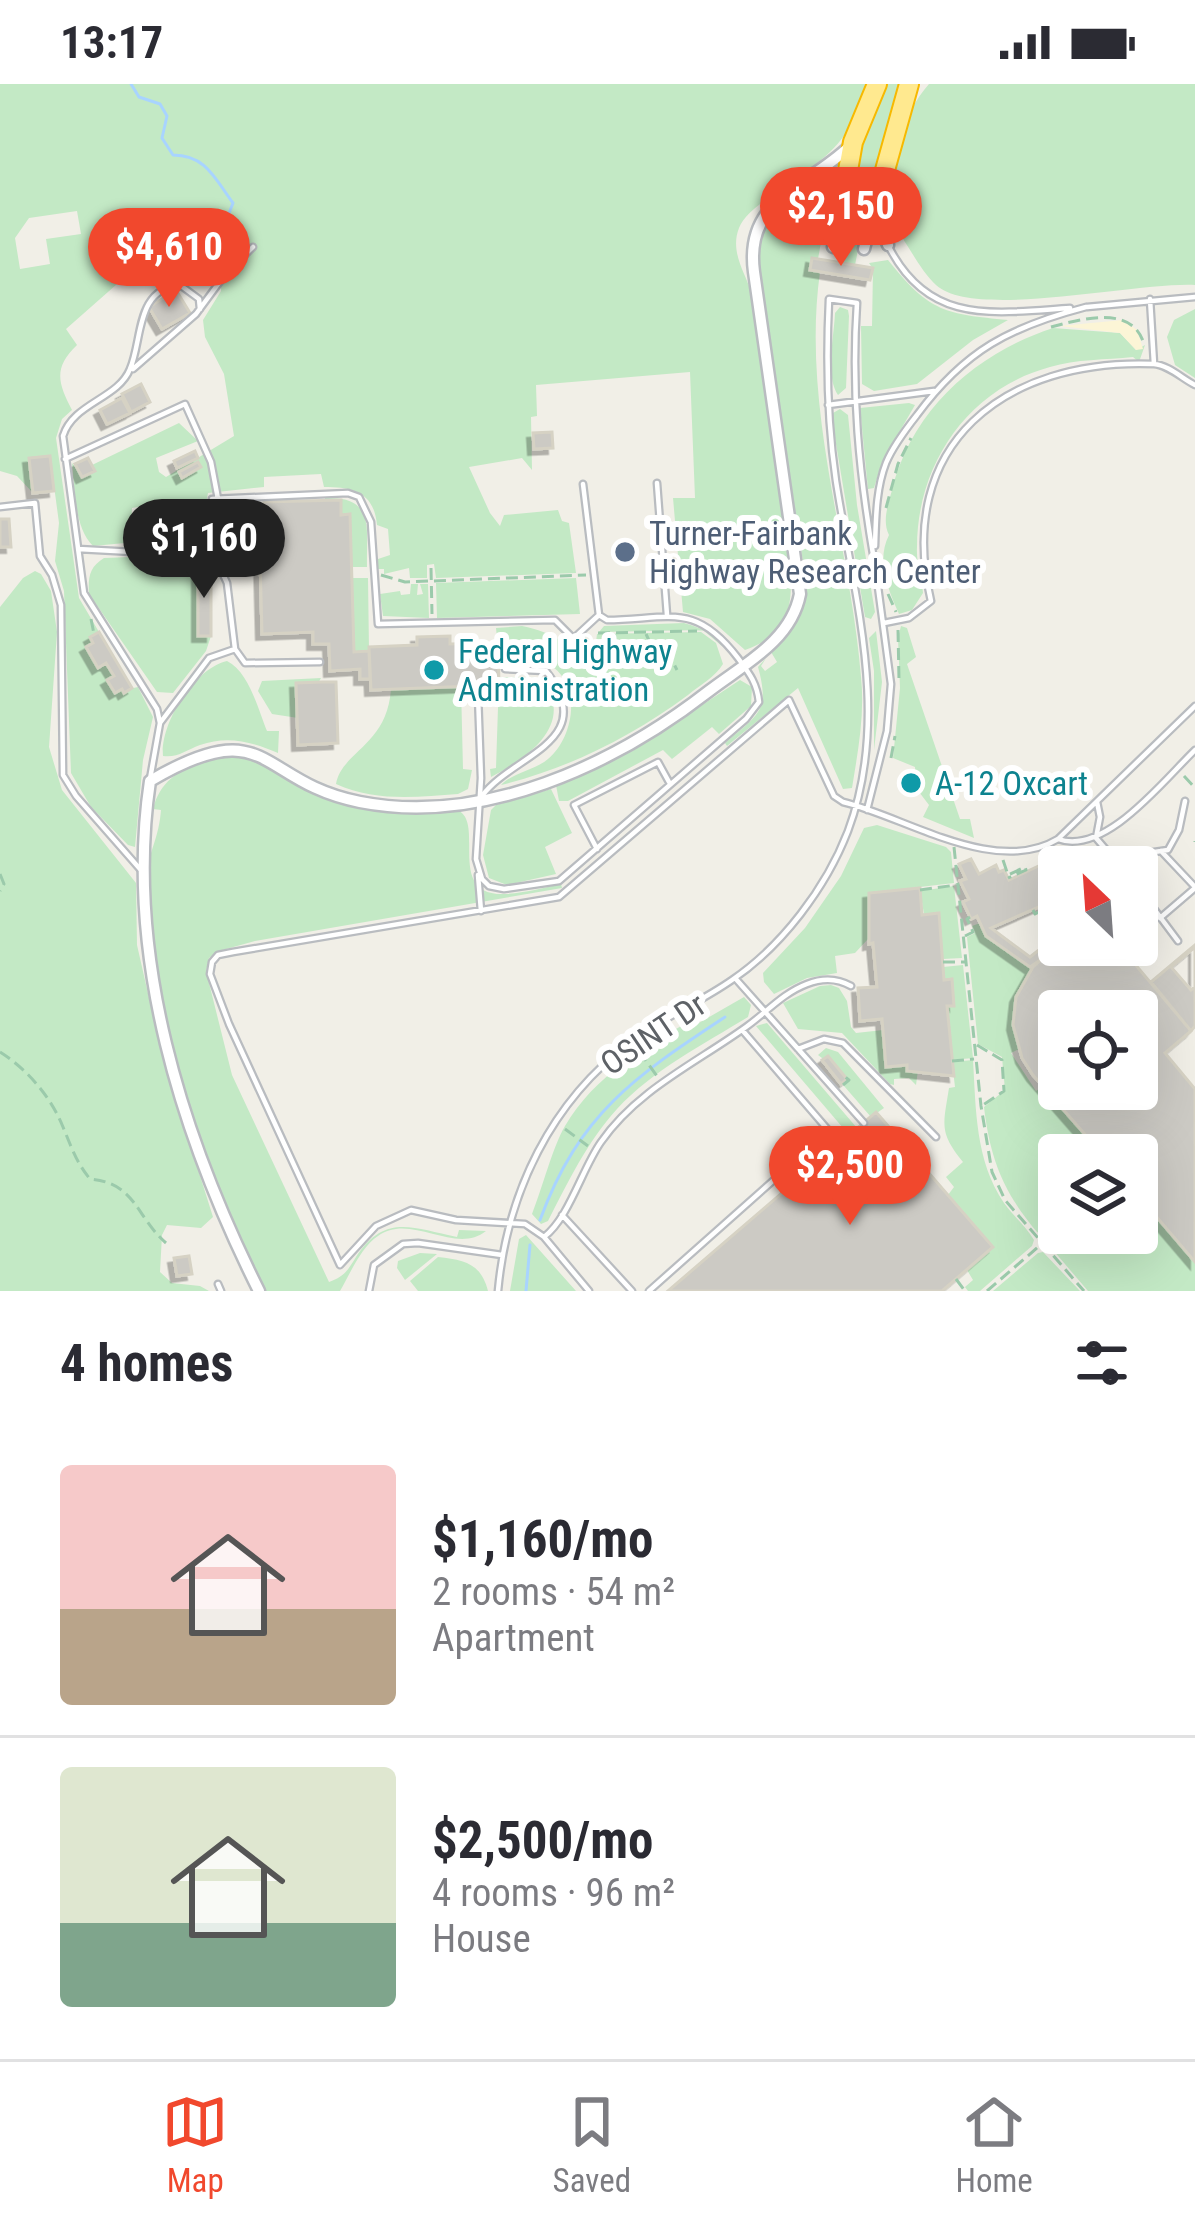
<!DOCTYPE html>
<meta charset="utf-8">
<style>
:root{--surface:#fff;--page:#f2f2f3;--text:#2b2b33;--muted:#7c7c81;--line:#e1e1e2;--accent:#f1482d}
body{margin:0;font-family:"Roboto Condensed",sans-serif;background:var(--page);color:var(--text);height:100vh;display:flex;flex-direction:column;font-size:45px;white-space:nowrap}
*{box-sizing:border-box;margin:0}
p{font-size:39px;color:var(--muted)}
.icon{flex:none;width:66px;height:66px;fill:none;stroke:currentColor;stroke-width:2;stroke-linecap:round;stroke-linejoin:round}
.map{position:relative;height:1207px;overflow:hidden}
.drawer{display:flex;flex-direction:column;background:var(--surface);flex:1}
.drawer>*{flex:none}
.needle{width:78px;rotate:335deg}
.controls{position:absolute;left:1038px;top:762px;display:grid;gap:24px}
.controls a{display:grid;place-items:center;width:120px;height:120px;border-radius:12px;background:var(--surface);box-shadow:0 12px 48px #0002;font-size:60px}
.price{position:absolute;translate:-50% -102px;padding:0 27px;border-radius:42px;background:var(--accent);color:#fff;font-size:39px;line-height:78px;filter:drop-shadow(0 3px 6px #0008)}
.price::after{content:'';position:absolute;left:50%;top:72px;width:36px;height:27px;margin-left:-18px;background:inherit;clip-path:polygon(0 0,100% 0,50% 100%)}
.price.active{background:#222;color:#fff}
ul{padding:0;list-style:none}
li{display:flex;align-items:center;gap:36px;height:300px;padding:0 60px}
li+li{border-top:3px solid var(--line)}
li span{display:grid;place-items:center;flex:none;width:336px;height:240px;border-radius:12px;color:#555}
li>.icon{margin-inline-start:auto}
span .icon{width:144px;height:144px;fill:#fffc;stroke-width:1}
li b{font-size:51px}
h2{display:flex;justify-content:space-between;align-items:center;height:144px;padding:0 60px;font-size:51px}
.status{display:flex;justify-content:space-between;align-items:center;height:84px;padding:0 60px;background:var(--surface);direction:ltr}
.status svg{height:33px;fill:currentColor}
.tabs{display:flex;justify-content:space-around;align-items:center;height:168px;border-top:3px solid var(--line);background:var(--surface);font-size:33px;color:var(--muted)}
.tabs a{display:grid;justify-items:center;gap:6px}
.tabs .active{color:var(--accent)}
.map>svg:first-child{display:block}
.green{fill:#c3e9c5;fill-rule:evenodd}
.sand{fill:#fcf5d6}
.lines{fill:none;stroke-linecap:round;stroke-linejoin:round}
.stream{stroke:#a8d4ff;stroke-width:3}
.building{fill:#cccac4;stroke:#d6d2c4;stroke-width:3;fill-rule:evenodd;filter:url(#shadow)}
.lane-casing{stroke:#b9bcc0;stroke-width:9}
.street-casing{stroke:#b9bcc0;stroke-width:15}
.highway-casing{stroke:#f7b900;stroke-width:22}
.path{stroke:#9bcaab;stroke-width:3;stroke-dasharray:12 6;stroke-linecap:butt}
.lane{stroke:#fff;stroke-width:4.5}
.street{stroke:#fff;stroke-width:10}
.highway{stroke:#ffe98f;stroke-width:18}
.service-dot{fill:#5c6f8a;stroke:#fff;stroke-width:4.5}
.culture-dot{fill:#0f9aa8;stroke:#fff;stroke-width:4.5}
.labels{text-anchor:middle;dominant-baseline:central;stroke-width:12;stroke-linejoin:round;paint-order:stroke}
.service-label{font-size:33px;fill:#4e5e75;stroke:#fff;text-anchor:start}
.culture-label{font-size:33px;fill:#0d838f;stroke:#fff;text-anchor:start}
.street-label{font-size:33px;fill:#5e6267;stroke:#fff}
</style>
<div class="status"><b>13:17</b><svg viewBox="0 0 49 12"><path d="M0 12V9h3v3zM5 12V6h3v6zM10 12V3h3v9zM15 12V0h3v12zM26 1h20v11H26zM47 4h2v5h-2z"/></svg></div>
<div class="map">
<svg width="1195" height="1207" viewBox="0 0 1195 1207">
<defs>
<filter id="shadow"><feDropShadow dx="-5.5" dy="5.5" stdDeviation="0" flood-color="#0004"/></filter>
</defs>
<rect width="100%" height="100%" fill="#f1efe7"/>
<path class="green" d="M0 0H865C852 62 821 77 772 111 760 120 744 131 739 144 730 167 744 187 751 207L790 477C793 522 791 550 745 566L710 535 683 528 673 414H695L690 288 536 301 537 332 531 333 532 386 522 374 469 383 490 429 500 442 504 431 558 426 562 437 569 439 576 489 436 494 434 480 427 481V494H410L409 484 384 490V485H378V475L390 471 388 445 377 441C374 408 353 403 324 403L321 390 264 393V403L208 409 201 447 187 459 139 462V448L152 444 157 429 149 421 132 424 131 445 125 459 93 462C74 443 75 406 72 379L83 393 94 387 92 381 179 339 198 357 156 374 159 388 166 393 234 352 224 290 205 253 203 236 221 207 220 183 178 174 142 178 66 245 77 261C53 284 58 299 72 326L62 335 56 354 79 514 99 548 87 563 98 584 106 579 114 592 108 596 115 608 138 603 153 633 143 676 135 763 128 761 91 723 71 689 64 507 55 477 59 439 50 372 29 375 33 409 17 392 0 387ZM77 127 81 150 46 155 50 180 20 185 15 154 29 134Z
M882 0H900L872 102 862 107 852 101V93Z
M929 0H1195V201C1136 198 974 236 936 201 923 189 913 170 903 155L894 159C880 108 894 40 929 0Z
M806 112 816 115 826 130 818 175 811 186 820 188C801 324 850 458 861 593 865 630 858 667 852 704L843 705 798 604 727 662 725 659C759 630 770 627 758 583L766 574 761 582 765 587 777 578 771 568C796 545 804 525 805 491L762 211 758 157 765 135 778 122Z
M859 129 864 136 855 181 841 179 850 133Z
M888 176C930 229 946 230 1008 236L973 256 917 300 874 307 862 300 861 242H872L873 185 869 179Z
M840 223 848 226 849 232 846 304 838 311C825 292 834 253 835 229Z
M1195 225V294L1175 281 1167 253 1174 236Z
M1053 244 1120 249 1136 266 1145 261 1139 278 1133 273C1106 276 1076 275 1050 283 968 305 917 380 917 463 916 479 922 494 923 509L912 526 899 530C888 506 876 476 889 451 882 437 888 421 892 406 912 325 977 269 1053 244Z
M909 319 915 321 882 378 874 404 868 405 860 324Z
M840 325 848 331 857 421 875 528 871 535 865 533 833 342V329Z
M325 414C376 412 366 444 367 483H352L350 431H341L340 416 325 417Z
M187 471 198 482V551L211 552 206 567 173 609 157 608 89 510C88 494 89 483 104 474Z
M35 487 41 490 51 507 57 548 49 663 62 706 136 799 137 861 162 971 213 1133 201 1144 167 1141 162 1151 160 1188 172 1199 200 1202 209 1207H0V523L23 494Z
M352 494H368L369 567 354 568Z
M576 494 580 530 437 534 436 499Z
M411 500H418L417 511 423 510 420 500H428L429 534 383 532 380 510 400 507 401 511 410 510Z
M684 539C701 544 711 548 723 563L703 546 599 548 604 542Z
M522 542C554 549 569 559 590 583L600 577 595 566 597 550 701 548 716 559 723 580C715 593 700 601 688 611 631 653 570 684 501 701 512 689 535 686 548 675 573 654 582 605 553 583 538 572 517 575 499 574L496 544Z
M901 542 907 544 916 573 907 580 960 735H970L974 754 923 733 929 721 916 704 915 683 893 674 900 604 898 554Z
M876 547 882 598 874 666V587L869 554Z
M227 577C249 588 258 625 267 647H279L278 669C252 658 228 651 200 661 186 666 178 674 163 672 160 639 195 584 227 577Z
M499 593H532L543 597C576 641 526 675 491 693L490 685 496 684Z
M321 594 298 634 272 630 258 607 262 597Z
M740 596 752 603 751 622 719 650 712 643 672 675 663 666 568 717H559L556 701 634 666Z
M461 602 463 685 472 686 468 705 458 710C417 713 375 718 336 700 342 667 387 662 391 605Z
M228 670 248 673C285 691 327 716 368 724 392 729 442 719 459 727 485 741 445 813 506 810 524 809 543 804 561 800L562 804 255 857 219 867 209 874 206 887 232 991 329 1198C344 1193 348 1186 356 1173 385 1129 412 1144 457 1153L459 1146 486 1147C455 1172 411 1128 378 1152 361 1163 350 1190 340 1207H264C207 1089 157 958 151 826 150 812 145 793 148 780 153 760 159 750 161 726L153 725C162 688 195 679 228 670Z
M551 705 572 749 545 763 556 790 507 801 489 794 483 771 491 726 496 721Z
M877 741 946 763 951 768 954 799 869 809V854L855 869 835 872 837 889 807 894 774 910 764 898 763 889 805 844 841 792 864 744Z
M954 802 962 874 943 875 939 830H924L920 807Z
M980 839 986 852 1033 883C1014 910 1009 934 1019 965L1011 969 1036 1007 1043 1002 1103 1071H1059V1139L1044 1151 1037 1148C1003 1108 990 1074 984 1023L1005 1006 1002 973 978 960 967 853 975 849 972 842Z
M963 881 973 974 952 976 947 922 954 921 952 896H944L943 883Z
M831 901 839 904 847 917 851 943 856 949 883 946 885 982 907 981 908 987 918 986 916 1001 909 994 894 995V1001L890 1000 842 949 798 945 783 919 820 902Z
M744 913 751 921 748 933C704 960 653 986 617 1025 587 1058 568 1098 548 1137L541 1140 532 1130C542 1105 553 1062 565 1042 595 991 644 964 693 935L697 940Z
M767 939 857 1044 849 1051 756 942Z
M826 964 838 968 884 1024 871 1033 844 1002 850 995 818 971Z
M973 976C976 1025 975 1076 1004 1119 1013 1132 1026 1142 1034 1156L1032 1162 980 1207H968L965 1203 973 1196 967 1186 992 1163 948 1111 954 1103 946 1093 963 1078C939 1048 943 1042 949 1004L955 1003 952 978Z
M1137 1110 1195 1178V1207H1088L1053 1166 1052 1156 1060 1149H1137Z
M526 1151 576 1207H510L519 1155Z
M1043 1168 1080 1207H993L1038 1169Z
M420 1169 437 1170 405 1196 397 1184 398 1177Z
M438 1173C464 1176 481 1179 488 1207H418L410 1197Z"/>
<path class="sand" d="M1123 236 1137 246 1143 265 1136 266 1120 249 1060 242Z"/>
<g class="lines">
<path class="stream" d="M131 0 139 13 160 20 167 32 162 54 173 71C206 71 215 95 233 119L206 187
M540 1136C579 1030 634 993 725 933
M526 1207 530 1161"/>
</g>
<path class="building" d="M812 174 873 184 870 196 810 186Z
M176 206 190 229 162 245 149 223Z
M141 300 150 318 131 328 122 310Z
M122 314 130 329 107 340 100 326Z
M552 348 553 364 534 365 533 349Z
M195 367 198 374 177 384 174 377Z
M50 372 54 407 33 409 29 374Z
M88 374 95 387 82 393 75 380Z
M198 378 201 383 182 394 179 388Z
M341 416V431L350 430 354 568 369 567 370 595H360V585L330 587 329 560H313V548L262 550 260 474H233L232 441 264 440V418Z
M0 435H9L11 463H0Z
M198 482H211V552H198Z
M99 548 132 604 124 609 122 605 115 609 107 596 114 592 106 579 98 584 86 563 93 559 90 553Z
M450 552V560L498 559 499 601 371 606 369 563 417 561V553Z
M322 598H336L338 659 298 661 296 599Z
M971 775 979 790 996 781 999 788 1004 786 1009 796 1045 779 1048 786 1053 784 1058 790 1059 814 991 844 1030 873 1040 865 1046 872 1030 883 986 852 977 832 971 835 963 818 969 815 960 797 966 795 959 780Z
M920 804 922 831 939 829 944 896 952 895 954 922H947L954 992 907 987V981L886 983 882 935 860 937 858 904 877 903 873 859 869 860V809Z
M1059 860 1119 861 1191 947 1165 969 1195 1005V1178L1137 1110V1071H1103L1033 991 1022 974 1013 941 1016 913 1033 883ZM1059 927H1137V1005H1059Z
M1195 861V942L1191 947 1151 898Z
M1195 863V903L1191 906 1171 883Z
M828 972 847 995 841 1000 822 976Z
M876 1028 993 1163 942 1207H668Z
M189 1172 192 1190 177 1192 174 1174Z"/>
<g class="lines">
<defs>
<path id="lane" d="M888 161C928 242 994 229 1070 224
M1150 215 1154 280
M1087 223 1195 213
M133 285 196 230 227 188 253 163
M828 321 934 307
M65 375 185 320 211 378 218 415
M657 399 667 531
M0 423 35 419 40 472 52 491 61 521 63 691 76 712 140 785
M875 462C876 434 876 405 886 379 893 362 906 345 917 331 965 266 1010 243 1086 223
M211 464 227 499 235 565 245 579 320 578
M78 465 133 468 211 464 212 415 348 409 359 413 371 438 378 540 555 536 597 578
M884 539 909 534 931 517C894 360 1005 274 1154 280 1168 281 1183 295 1195 301
M574 554 599 531
M478 611 481 694 476 775 482 795 489 802 504 805 559 797 746 635 759 618C757 599 749 589 738 574 695 518 671 535 607 536L599 531 583 400
M160 639 209 574 235 565
M150 695 160 639 157 625 84 509 63 352C73 319 118 315 130 285 143 255 135 205 180 201L199 215 200 225
M482 712C513 670 601 658 546 587L505 585
M867 726 887 647 891 600 874 473
M1096 754 1121 783
M1096 754 1100 733 1097 718
M1058 755C1105 772 1163 697 1195 666
M597 765 574 721 658 678 669 698
M1161 767 1195 803
M1113 774 1168 766 1179 746 1185 717
M478 791 481 827
M1137 802 1178 857
M1160 834 1195 804
M735 894 864 1039
M798 965 824 955 843 959 936 1053
M562 1131 632 1207
M544 1153C569 1134 582 1085 601 1058 637 1006 696 979 746 943 767 928 783 909 807 900 822 894 837 894 851 902
M218 1200 221 1207
M369 1207 374 1181 403 1160 418 1159 502 1171
M498 1207C507 1109 551 1017 631 958 662 934 699 919 732 896 782 862 826 804 848 747 891 632 854 513 836 397 827 336 826 276 829 215L857 219C851 307 859 389 874 476
M589 1207 544 1153 525 1140 456 1136 411 1126 376 1142 340 1181 229 940 210 890 212 878 218 871 233 868 559 813 789 616 834 712 843 718C906 733 995 793 1058 755L1195 622
M649 1207 829 1047 743 947"/>
<path id="street" d="M788 111 810 108 875 122
M876 126 888 161
M833 163 843 115
M864 165 875 122
M259 1207C182 1053 124 871 150 697 270 626 257 698 360 718 483 742 614 681 709 607 744 580 791 557 800 510L754 188C744 115 806 104 849 63"/>
<path id="highway" d="M843 115 853 58 877 0
M875 122 909 0"/>
</defs>
<use href="#lane" class="lane-casing"/>
<use href="#street" class="street-casing"/>
<use href="#highway" class="highway-casing"/>
<path class="path" d="M1051 243C1081 235 1130 221 1143 257
M886 424 898 380 911 354
M431 484 432 530
M381 491 405 498 586 491
M888 510 896 528
M91 535 94 550
M898 546 899 596
M598 549 697 547
M646 550 658 576 669 570 677 586
M891 674 895 652
M1184 692 1195 704
M1195 757V758
M954 763 981 1022 992 1088 1005 1116 1084 1207
M1048 772 1059 784
M1003 776 1008 791 1025 783 1026 786 1008 794
M0 790 4 800 0 807
M920 806 956 801
M1033 826 1035 830 1059 818
M965 852 973 848 967 835 970 833
M943 878H965
M977 961 1002 976 1004 1007 983 1021
M639 967 659 995
M0 968C27 985 51 1013 63 1043 71 1062 76 1078 90 1095 136 1099 136 1133 166 1159
M952 977 974 975
M843 1001 849 996 843 991
M565 1045 588 1062
M956 1195 965 1207
M987 1207 1059 1145"/>
<use href="#lane" class="lane"/>
<use href="#street" class="street"/>
<use href="#highway" class="highway"/>
</g>
<circle class="service-dot" cx="625" cy="468" r="12"/>
<g class="culture-dot">
<circle cx="434" cy="586" r="12"/>
<circle cx="911" cy="699" r="12"/>
</g>
<g class="labels">
<g class="service-label">
<text x="649" y="449">Turner-Fairbank<tspan x="649" dy="38">Highway Research Center</tspan></text>
</g>
<g class="culture-label">
<text x="458" y="567">Federal Highway<tspan x="458" dy="38">Administration</tspan></text>
<text x="935" y="699">A-12 Oxcart</text>
</g>
<g class="street-label">
<text transform="translate(653 950) rotate(-34)">OSINT Dr</text>
</g>
</g>
</svg>
<div class="controls">
<a><svg class="needle" viewBox="-14 -14 28 28"><path d="M0-13l5 13h-10z" fill="#e53935"/><path d="M0 13l5-13h-10z" fill="#7c7c81"/></svg></a>
<a><svg class="icon" aria-label="locate" viewBox="0 0 24 24"><circle cx="12" cy="12" r="6"/><path d="M12 2v4M12 18v4M2 12h4M18 12h4"/></svg></a>
<a><svg class="icon" aria-label="layers" viewBox="0 0 24 24"><path d="M12 4l9 5-9 5-9-5zM3 14l9 5 9-5"/></svg></a>
</div>
<b class="price" style="left:841px;top:185px">$2,150</b>
<b class="price" style="left:169px;top:226px">$4,610</b>
<b class="price active" style="left:204px;top:517px">$1,160</b>
<b class="price" style="left:850px;top:1144px">$2,500</b>
</div>
<section class="drawer">
<h2>4 homes<svg class="icon" aria-label="filters" viewBox="0 0 24 24"><path d="M4 7h16M4 17h16"/><circle cx="9" cy="7" r="2"/><circle cx="15" cy="17" r="2"/></svg></h2>
<ul>
<li><span style="background:linear-gradient(#f6c9c9 60%,#b9a48a 0)"><svg class="icon" aria-label="home" viewBox="0 0 24 24"><path d="M3 11l9-7 9 7M6 9v11h12V9"/></svg></span><div><b>$1,160/mo</b><p>2 rooms · 54 m²</p><p>Apartment</p></div></li>
<li><span style="background:linear-gradient(#dfe7d0 65%,#7fa58c 0)"><svg class="icon" aria-label="home" viewBox="0 0 24 24"><path d="M3 11l9-7 9 7M6 9v11h12V9"/></svg></span><div><b>$2,500/mo</b><p>4 rooms · 96 m²</p><p>House</p></div></li>
</ul>
</section>
<nav class="tabs">
<a class="active"><svg class="icon" aria-label="map" viewBox="0 0 24 24"><path d="M3 6l6-2 6 2 6-2v14l-6 2-6-2-6 2zM9 4v14M15 6v14"/></svg>Map</a>
<a><svg class="icon" aria-label="saved" viewBox="0 0 24 24"><path d="M7 4h10v16l-5-4-5 4z"/></svg>Saved</a>
<a><svg class="icon" aria-label="home" viewBox="0 0 24 24"><path d="M3 11l9-7 9 7M6 9v11h12V9"/></svg>Home</a>
</nav>
